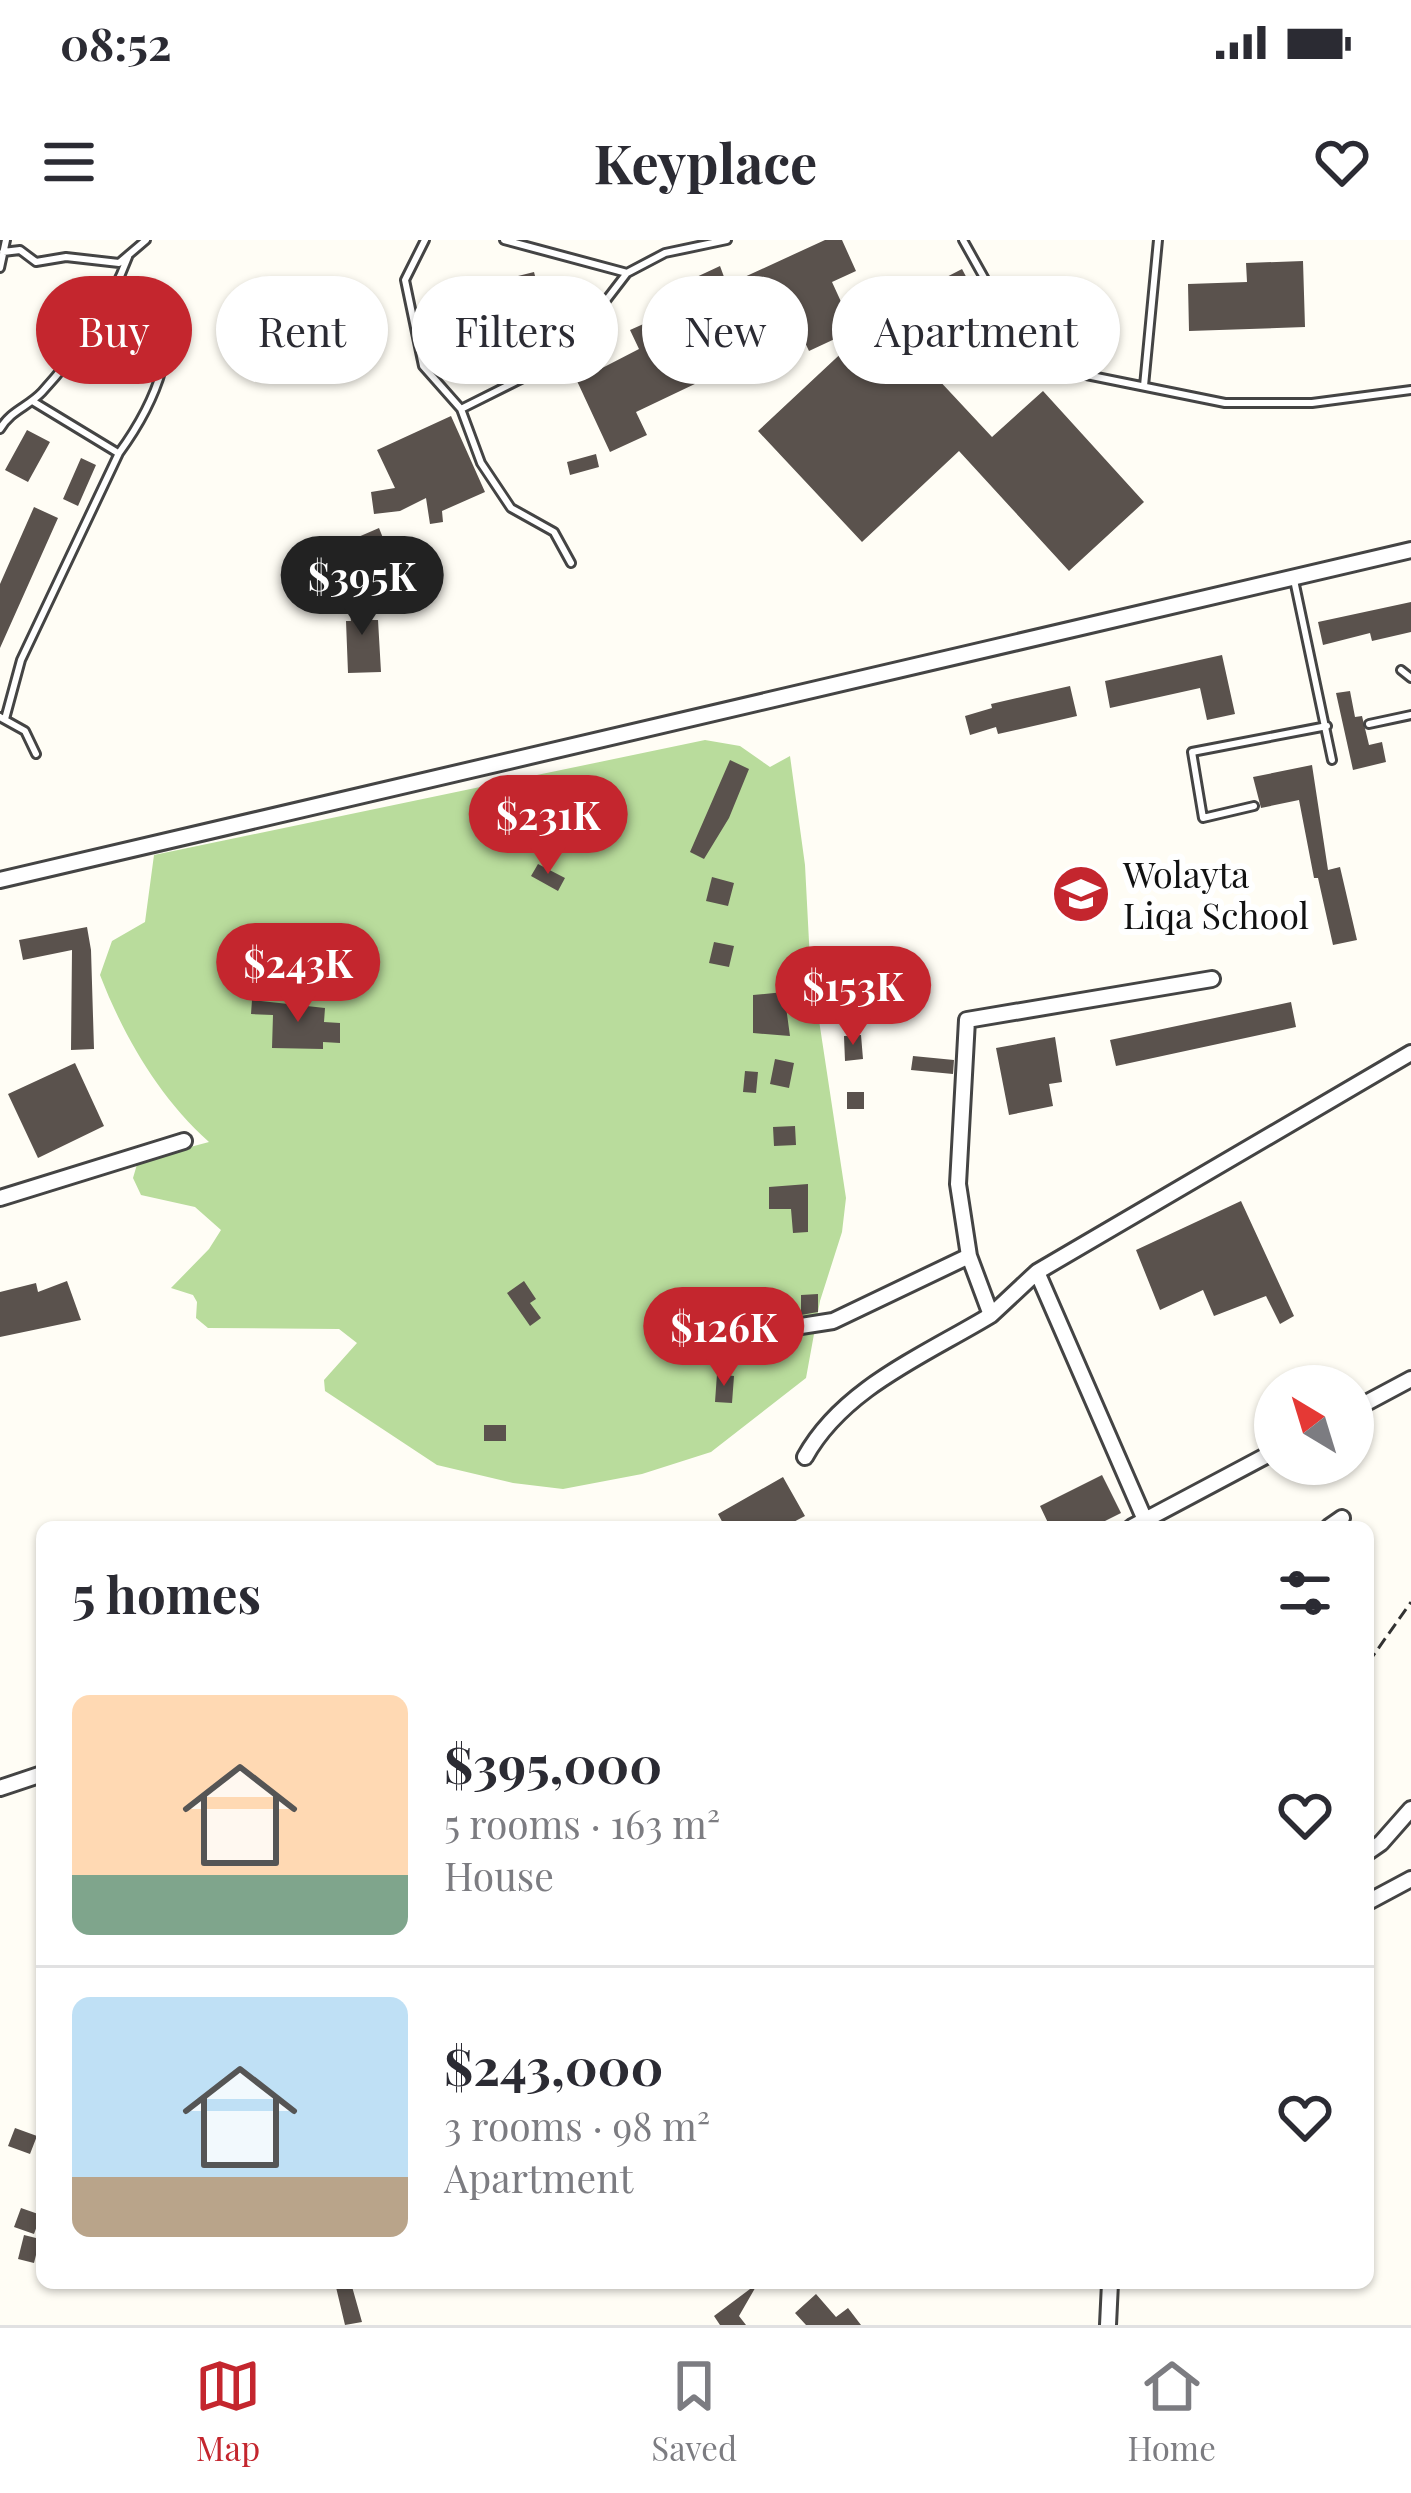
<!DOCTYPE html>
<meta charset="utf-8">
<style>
:root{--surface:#fff;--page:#f7f7f7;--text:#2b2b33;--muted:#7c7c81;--line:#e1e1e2;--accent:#c4262e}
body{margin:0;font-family:"Playfair Display",serif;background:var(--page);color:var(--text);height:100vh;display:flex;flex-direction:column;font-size:45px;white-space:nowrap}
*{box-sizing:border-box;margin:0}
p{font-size:39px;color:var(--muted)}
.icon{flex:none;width:66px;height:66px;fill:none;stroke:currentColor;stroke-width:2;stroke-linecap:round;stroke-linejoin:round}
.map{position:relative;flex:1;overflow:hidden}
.details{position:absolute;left:36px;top:1281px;width:1338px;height:768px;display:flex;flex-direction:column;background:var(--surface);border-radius:18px;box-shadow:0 3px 9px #0004}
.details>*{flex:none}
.guide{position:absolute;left:36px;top:36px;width:1341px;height:108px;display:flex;gap:24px}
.needle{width:78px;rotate:322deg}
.tools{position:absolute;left:1254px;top:1125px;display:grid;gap:24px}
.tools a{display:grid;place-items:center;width:120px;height:120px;border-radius:50%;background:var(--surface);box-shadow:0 3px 9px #0004;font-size:60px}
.price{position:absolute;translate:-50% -102px;padding:0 27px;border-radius:42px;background:var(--accent);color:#fff;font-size:39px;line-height:78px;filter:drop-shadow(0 3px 6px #0008)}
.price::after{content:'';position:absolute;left:50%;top:72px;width:36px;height:27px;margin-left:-18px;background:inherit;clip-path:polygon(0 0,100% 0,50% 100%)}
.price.current{background:#222;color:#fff}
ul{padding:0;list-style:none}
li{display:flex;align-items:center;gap:36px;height:300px;padding:0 36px}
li+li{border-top:3px solid var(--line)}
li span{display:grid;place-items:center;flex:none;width:336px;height:240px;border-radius:18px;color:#555}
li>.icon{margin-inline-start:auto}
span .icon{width:144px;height:144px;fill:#fffc;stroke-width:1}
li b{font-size:51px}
h2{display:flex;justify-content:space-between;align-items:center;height:144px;padding:0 36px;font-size:51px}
.pill{padding:0 42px;border-radius:54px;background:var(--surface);box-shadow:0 3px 9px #0004;font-size:42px;line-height:108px}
.pill.current{background:var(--accent);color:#fff}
.status{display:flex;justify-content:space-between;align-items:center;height:84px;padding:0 60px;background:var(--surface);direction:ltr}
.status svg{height:33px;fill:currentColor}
header{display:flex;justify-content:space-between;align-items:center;height:156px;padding:0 36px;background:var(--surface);font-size:54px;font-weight:700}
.tab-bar{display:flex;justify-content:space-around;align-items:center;height:168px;border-top:3px solid var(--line);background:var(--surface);font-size:33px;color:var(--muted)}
.tab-bar a{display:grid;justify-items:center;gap:6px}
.tab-bar .current{color:var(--accent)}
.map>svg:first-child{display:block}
.forest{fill:#b9dc9c}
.building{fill:#5a524d}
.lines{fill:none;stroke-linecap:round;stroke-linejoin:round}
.service-casing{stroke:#444;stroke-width:12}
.minor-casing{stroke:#444;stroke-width:20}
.path{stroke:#333;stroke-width:3;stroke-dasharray:12 6;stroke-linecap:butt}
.service{stroke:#fff;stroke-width:6}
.minor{stroke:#fff;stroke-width:14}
.labels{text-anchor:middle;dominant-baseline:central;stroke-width:12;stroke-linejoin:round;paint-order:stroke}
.poi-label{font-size:36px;fill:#111;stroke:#fff;text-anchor:start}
</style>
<div class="status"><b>08:52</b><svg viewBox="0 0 49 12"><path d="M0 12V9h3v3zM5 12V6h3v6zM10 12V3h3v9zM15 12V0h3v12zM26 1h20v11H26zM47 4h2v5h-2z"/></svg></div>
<header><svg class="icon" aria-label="menu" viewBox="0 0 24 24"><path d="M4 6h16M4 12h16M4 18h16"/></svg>Keyplace<svg class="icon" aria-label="heart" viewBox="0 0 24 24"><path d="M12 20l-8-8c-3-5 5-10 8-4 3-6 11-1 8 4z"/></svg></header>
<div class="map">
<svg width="1411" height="2085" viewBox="0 0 1411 2085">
<rect width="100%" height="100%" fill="#fffdf5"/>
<path class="forest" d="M705 500 740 506 770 527 790 516 805 625 810 721 846 958 842 992 820 1061 806 1138 711 1212 642 1234 563 1249 513 1243 437 1225 325 1151 324 1140 357 1103 339 1089 208 1088 196 1078 197 1062 193 1055 171 1048 209 1009 221 990 195 967 141 955 133 938 138 921 209 902C159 857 124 797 100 735L112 701 145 682 154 615Z"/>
<path class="building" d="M825 0H842L856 31 832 42 854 90 809 111 792 75 765 87 759 74 712 95 690 40 720 26 727 45Z
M1303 21 1305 87 1189 91 1188 44 1247 42 1246 23Z
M962 29 987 76 973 83 959 56 921 77 910 56Z
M534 32 554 109 502 122 482 45Z
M668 73 699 142 636 172 647 195 610 212 577 141 639 109 630 90Z
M880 77 992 197 1043 151 1144 262 1069 331 959 211 862 302 758 191Z
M451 176 485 252 442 271 443 282 430 284 426 258 400 271 374 274 371 252 395 248 377 210Z
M27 190 50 202 28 242 5 230Z
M596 214 599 227 570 235 567 222Z
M81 218 96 225 78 266 63 259Z
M34 267 58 278 0 408V344Z
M379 288 389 313 352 328 342 304Z
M368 356 371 380H378L381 432 348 433 346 381H351L348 359Z
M1411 362V392L1372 401 1370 393 1323 405 1318 382Z
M1222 415 1235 474 1207 480 1200 448 1110 468 1105 441Z
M1070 446 1077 476 998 494 996 487 970 495 965 476 992 468 991 464Z
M1350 451 1355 477 1362 476 1369 505 1382 502 1386 522 1353 530 1336 453Z
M730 520 749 529 729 578 704 619 690 612Z
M1312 525 1328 630 1340 627 1357 700 1333 705 1318 638H1314L1299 560 1261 568 1253 537Z
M538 624 565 638 558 651 531 636Z
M712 637 734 643 728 666 706 661Z
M87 687 91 710 94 809 71 810 72 710 23 720 19 700Z
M714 702 734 706 729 727 709 723Z
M784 752 790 796 753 793V755Z
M252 760 325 768 324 782 340 783V803L323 802V809L272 808 273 775 251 774Z
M1291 762 1296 787 1116 826 1110 800Z
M861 795 863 819 845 821 844 796Z
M1055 797 1062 842 1049 844 1053 866 1009 875 996 808Z
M913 816 954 820 953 834 911 830Z
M775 819 794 823 789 848 770 844Z
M75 823 104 886 38 918 8 854Z
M745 831 758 832 756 853 743 852Z
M847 852H864V869H847Z
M795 886 796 905 774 906 773 887Z
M808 944V992L793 993 791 969H769V947Z
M1241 961 1294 1076 1280 1084 1266 1056 1214 1076 1203 1050 1160 1070 1136 1010Z
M67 1041 81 1080 0 1097V1052L36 1043 38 1052Z
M524 1041 536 1059 530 1063 541 1078 530 1086 507 1053Z
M818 1054V1072L801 1075V1055Z
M717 1134 734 1136 732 1163 715 1162Z
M484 1185H506V1201H484Z
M1102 1235 1121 1273 1093 1287H1050L1040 1266Z
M783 1237 805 1276 784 1287H725L718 1274Z
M15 1888 37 1896 30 1914 8 1906Z
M21 1968 41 1975 34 1994 14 1987Z
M24 1995 40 1999 34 2023 18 2019Z
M335 2043H351L362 2082 345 2085Z
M758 2043 739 2076 746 2085H720L714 2076Z
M816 2054 836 2077 848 2068 861 2085H806L795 2073Z"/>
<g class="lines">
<defs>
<path id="service" d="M425 0 405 40 423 126 461 169 481 223 511 268 554 292 571 323
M504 0 627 33 665 13 727 0
M963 0 1006 77 1047 127 1225 163H1312L1411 150
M3 12 20 10 36 22 66 17 119 23 146 0
M0 28 6 0
M1144 146 1158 0
M34 162 118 213
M461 169 561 119 627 33
M0 189C11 170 28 167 42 152 77 114 110 65 128 17
M1294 340 1332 520
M1401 430 1411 438
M0 477 25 491 36 514
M5 479 21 420 119 213C138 187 153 161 162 129L150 107 111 60
M1369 484 1411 475
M1254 566 1203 578 1192 512 1327 486"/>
<path id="minor" d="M0 640 1411 310
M0 958 184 901
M969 1016 958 944 967 780 1212 739
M750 1094 833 1081 969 1016 991 1075 1037 1032
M1353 1170 1411 1139
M805 1217C843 1148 925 1115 991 1075
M1145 1280 1037 1032 1411 813
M1132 1287 1275 1211
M1329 1287 1342 1278
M0 1548 42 1534
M1368 1612 1381 1603 1411 1569
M1368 1662 1411 1639
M1108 2085 1110 2043"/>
</defs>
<use href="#service" class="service-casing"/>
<use href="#minor" class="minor-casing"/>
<path class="path" d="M1368 1423 1411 1362"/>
<use href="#service" class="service"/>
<use href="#minor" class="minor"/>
</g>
<defs>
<symbol id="school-disc" viewBox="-11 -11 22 22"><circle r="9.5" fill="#c4262e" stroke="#fff"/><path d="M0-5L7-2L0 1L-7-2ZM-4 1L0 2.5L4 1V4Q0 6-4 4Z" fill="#fff"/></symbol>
</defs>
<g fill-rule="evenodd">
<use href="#school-disc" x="1048" y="621" width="66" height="66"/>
</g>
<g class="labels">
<g class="poi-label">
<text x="1123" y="633">Wolayta<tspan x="1123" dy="41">Liqa School</tspan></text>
</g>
</g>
</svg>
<div class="tools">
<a><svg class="needle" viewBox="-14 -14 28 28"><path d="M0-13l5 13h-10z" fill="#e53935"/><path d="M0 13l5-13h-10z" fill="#7c7c81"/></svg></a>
</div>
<b class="price current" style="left:362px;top:398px">$395K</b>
<b class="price" style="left:548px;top:637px">$231K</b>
<b class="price" style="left:298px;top:785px">$243K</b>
<b class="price" style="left:853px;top:808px">$153K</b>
<b class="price" style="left:724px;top:1149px">$126K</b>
<div class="guide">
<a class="pill current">Buy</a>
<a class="pill">Rent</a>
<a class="pill">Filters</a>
<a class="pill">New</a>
<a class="pill">Apartment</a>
</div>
<section class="details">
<h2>5 homes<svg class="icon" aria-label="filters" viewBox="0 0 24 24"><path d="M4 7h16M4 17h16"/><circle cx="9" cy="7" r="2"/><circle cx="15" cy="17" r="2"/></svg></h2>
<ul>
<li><span style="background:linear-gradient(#ffd9b3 75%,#7fa58c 0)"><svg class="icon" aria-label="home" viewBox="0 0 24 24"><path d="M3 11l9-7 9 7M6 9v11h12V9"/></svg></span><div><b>$395,000</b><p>5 rooms · 163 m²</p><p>House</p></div><svg class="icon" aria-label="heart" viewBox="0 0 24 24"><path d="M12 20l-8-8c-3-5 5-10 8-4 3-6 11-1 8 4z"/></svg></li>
<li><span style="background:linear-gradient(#bfe0f5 75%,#b9a48a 0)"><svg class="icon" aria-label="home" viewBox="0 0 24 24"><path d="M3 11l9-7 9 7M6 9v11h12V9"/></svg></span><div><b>$243,000</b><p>3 rooms · 98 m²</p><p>Apartment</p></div><svg class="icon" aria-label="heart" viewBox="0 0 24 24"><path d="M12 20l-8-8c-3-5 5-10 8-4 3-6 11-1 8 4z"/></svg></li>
</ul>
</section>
</div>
<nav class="tab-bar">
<a class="current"><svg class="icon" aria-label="map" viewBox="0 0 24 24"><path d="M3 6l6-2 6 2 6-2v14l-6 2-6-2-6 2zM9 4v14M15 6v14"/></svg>Map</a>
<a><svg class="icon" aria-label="saved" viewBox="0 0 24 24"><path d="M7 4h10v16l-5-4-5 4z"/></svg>Saved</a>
<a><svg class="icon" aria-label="home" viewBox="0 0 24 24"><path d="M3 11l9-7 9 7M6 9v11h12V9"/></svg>Home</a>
</nav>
